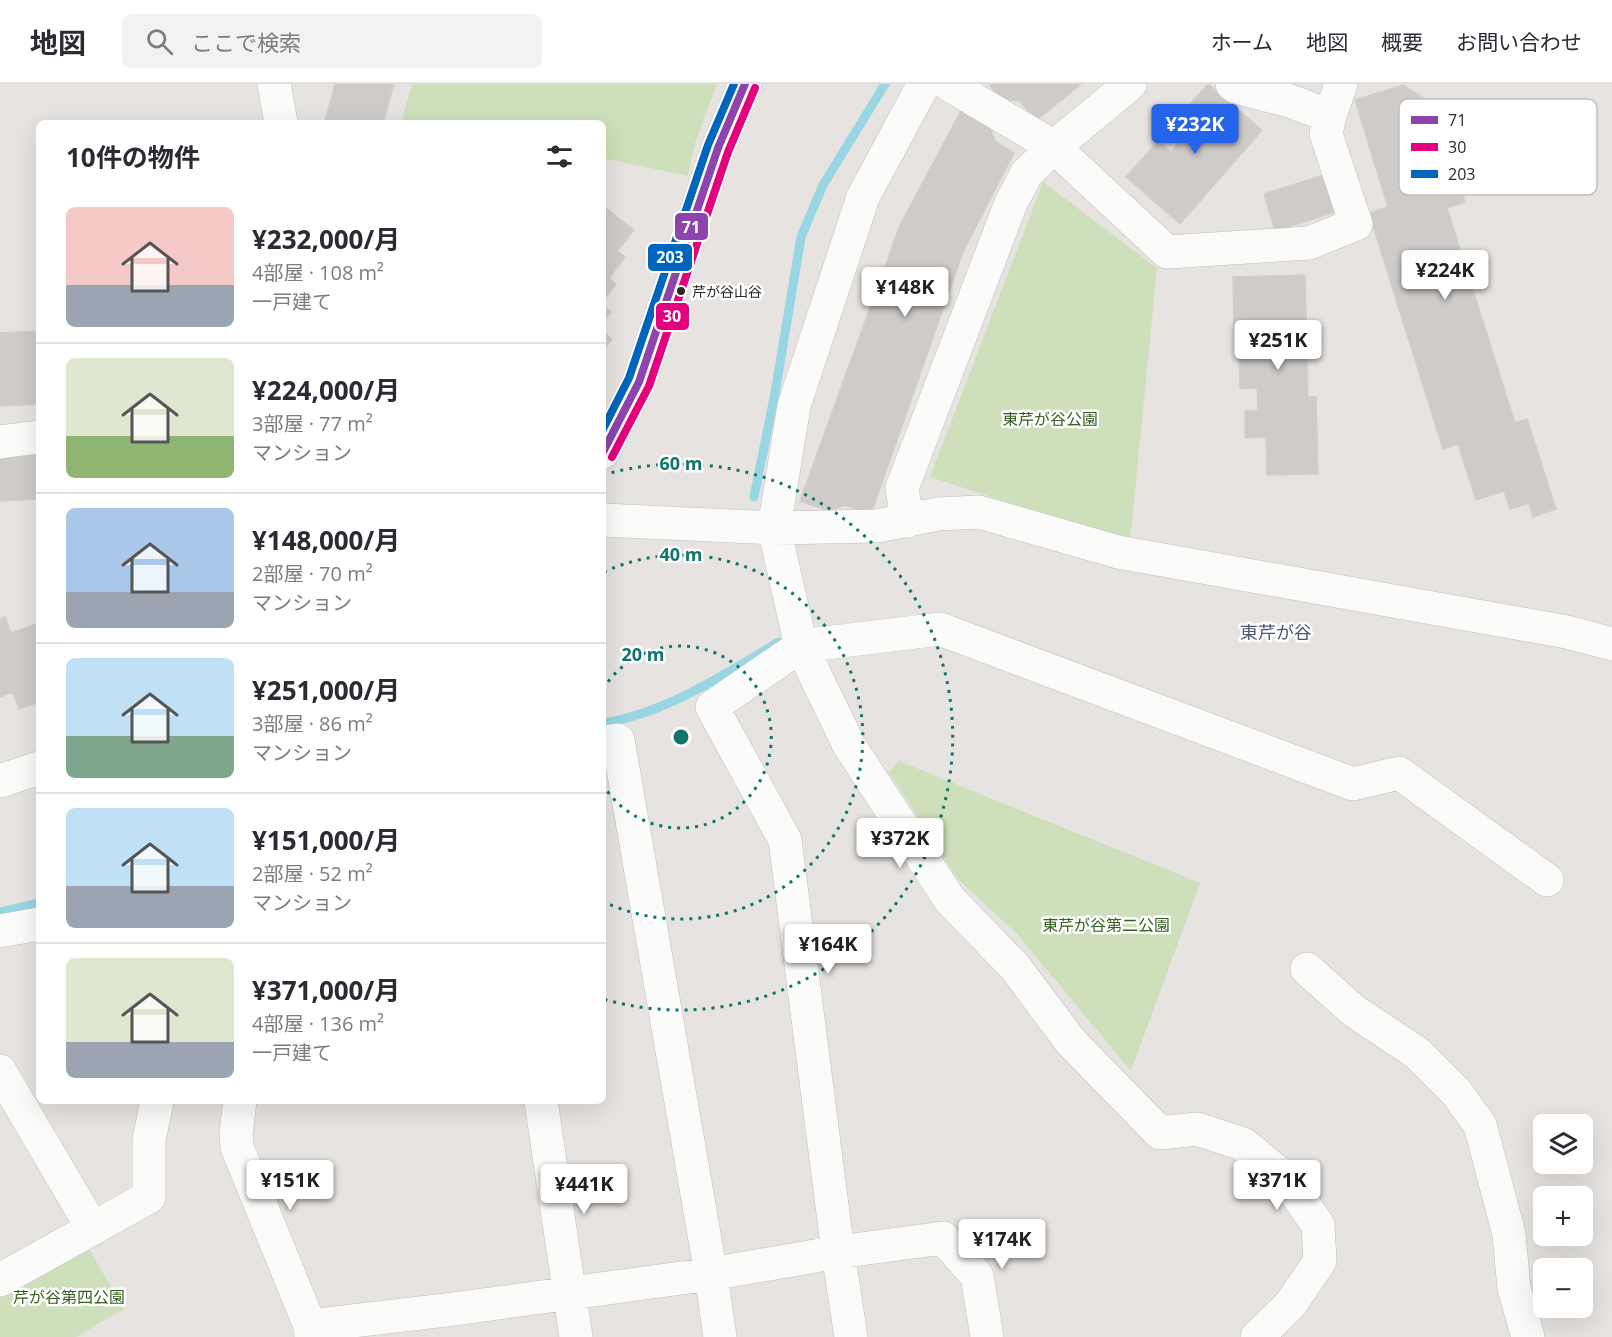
<!DOCTYPE html>
<html lang="ja">
<meta charset="utf-8">
<style>
:root{--surface:#fff;--page:#f2f2f3;--text:#2b2b33;--muted:#7c7c81;--line:#e1e1e2;--accent:#2563eb}
body{margin:0;font-family:"Open Sans","Noto Sans JP",sans-serif;background:var(--page);color:var(--text);height:100vh;display:flex;flex-direction:column;font-size:22px;white-space:nowrap}
*{box-sizing:border-box;margin:0}
p{font-size:20px;color:var(--muted)}
.icon{flex:none;width:33px;height:33px;fill:none;stroke:currentColor;stroke-width:2;stroke-linecap:round;stroke-linejoin:round}
.map{position:relative;flex:1;overflow:hidden}
.drawer{position:absolute;left:36px;top:36px;width:570px;height:984px;display:flex;flex-direction:column;background:var(--surface);border-radius:9px;box-shadow:0 6px 24px #0002}
.drawer>*{flex:none}
.buttons{position:absolute;left:1533px;top:1030px;display:grid;gap:12px}
.buttons a{display:grid;place-items:center;width:60px;height:60px;border-radius:9px;background:var(--surface);box-shadow:0 6px 24px #0002;font-size:30px}
.price{position:absolute;translate:-50% -51px;padding:0 14px;border-radius:6px;background:#fff;color:#222;font-size:20px;line-height:39px;filter:drop-shadow(0 2px 3px #0008)}
.price::after{content:'';position:absolute;left:50%;top:36px;width:18px;height:14px;margin-left:-9px;background:inherit;clip-path:polygon(0 0,100% 0,50% 100%)}
.price.current{background:var(--accent);color:#fff}
ul{padding:0;list-style:none}
li{display:flex;align-items:center;gap:18px;height:150px;padding:0 30px}
li+li{border-top:2px solid var(--line)}
li span{display:grid;place-items:center;flex:none;width:168px;height:120px;border-radius:9px;color:#555}
li>.icon{margin-inline-start:auto}
span .icon{width:72px;height:72px;fill:#fffc;stroke-width:1}
li b{font-size:26px}
h2{display:flex;justify-content:space-between;align-items:center;height:72px;padding:0 30px;font-size:26px}
header{display:flex;align-items:center;gap:36px;box-sizing:border-box;height:84px;padding:0 30px;background:var(--surface);border-bottom:2px solid var(--line)}
header strong{font-size:28px}
nav{display:flex;gap:33px;margin-inline-start:auto;font-size:21px}
.search{width:420px;height:54px;background:var(--page);display:flex;align-items:center;gap:15px;box-sizing:border-box;padding:0 21px;border-radius:9px;color:var(--muted);font-size:22px}
.map>svg:first-child{display:block}
.green{fill:#cde0bb}
.lines{fill:none;stroke-linecap:round;stroke-linejoin:round}
.stream{stroke:#98d6e3;stroke-width:9}
.building{fill:#cecbc9;stroke:#d1cfcc;stroke-width:1.5}
.minor-casing{stroke:#c0c0c1;stroke-width:34}
.minor{stroke:#fbfbfa;stroke-width:33}
.bus-1-casing{stroke:#fff;stroke-width:12}
.bus-2-casing{stroke:#fff;stroke-width:12}
.bus-3-casing{stroke:#fff;stroke-width:12}
.bus-1{stroke:#8e44ad;stroke-width:8}
.bus-2{stroke:#e5007d;stroke-width:8}
.bus-3{stroke:#0065bd;stroke-width:8}
.ring{fill:none;stroke:#0f766e;stroke-width:3;stroke-dasharray:3 6}
.bus-dot{fill:#292929;stroke:#fff;stroke-width:2}
.labels{text-anchor:middle;dominant-baseline:central;stroke-width:5;stroke-linejoin:round;paint-order:stroke}
.bus-label{font-size:14px;fill:#292929;stroke:#fff;text-anchor:start}
.park-label{font-size:16px;fill:#33601f;stroke:#fff}
.neighbourhood-label{font-size:18px;fill:#4d5876;stroke:#fff}
.key{fill:#fff;stroke:#bfbfbf;stroke-width:1.5}
.key-label{font-size:16px;fill:#292929}
.centre{fill:#0f766e;stroke:#fff;stroke-width:3}
.ring-label{font-size:18px;text-anchor:middle;font-weight:bold;fill:#0f766e;stroke:#fff;stroke-width:5;stroke-linejoin:round;paint-order:stroke}
.line-badge{stroke:#fff;stroke-width:2}
.badge-label{font-size:16px;text-anchor:middle;font-weight:bold;fill:#fff}
</style>
<header>
<strong>地図</strong>
<div class="search"><svg class="icon" aria-label="search" viewBox="0 0 24 24"><circle cx="10" cy="10" r="6"/><path d="M15 15l6 6"/></svg>ここで検索</div>
<nav><a>ホーム</a><a>地図</a><a>概要</a><a>お問い合わせ</a></nav>
</header>
<div class="map">
<svg width="1612" height="1253" viewBox="0 0 1612 1253">
<rect width="100%" height="100%" fill="#e6e3e0"/>
<path class="green" d="M412 0H717L695 59 688 92 603 74V39H401Z
M1043 98 1157 184 1130 458 930 393Z
M899 677 1200 799 1131 987 1017 850 958 795 889 688Z
M86 1160 124 1225 76 1253H0V1208Z"/>
<g class="lines">
<path class="stream" d="M754 413 775 309 801 153 823 101 885 0
M603 639C665 630 726 589 779 558
M0 828 39 819"/>
</g>
<path class="building" d="M335 0H394L383 39H335L325 37Z
M989 0H1081L1036 37 1020 17 1001 15Z
M1208 0 1262 46 1180 140 1126 93 1158 57 1171 68 1187 49 1174 38Z
M1403 1 1433 20 1465 118 1447 124 1515 339 1527 335 1556 425 1533 433 1529 419 1510 425 1504 407 1476 416 1458 360 1443 365 1369 129 1388 123 1355 16Z
M962 25 988 38 995 57 1014 69 963 168 871 430 845 421 829 427 800 417 900 141Z
M1324 91 1335 128 1275 147 1264 110Z
M603 122 634 146 617 167 625 173 609 194 616 200 603 217Z
M1305 191 1308 313H1316L1318 390 1267 391 1266 353 1245 354V327H1258L1257 304 1240 305 1239 265H1252L1251 242H1234L1233 193Z
M603 221 611 228 603 238Z
M39 247V320L0 322V249Z
M603 248 612 255 603 266Z
M39 371V415L0 417V373Z
M5 533 11 549 36 540 39 548V618L19 625 13 608 0 613V535Z"/>
<g class="lines">
<defs>
<path id="minor" d="M274 0 281 39
M924 0 863 113 794 322 774 444 801 562 849 661 950 816 1015 883 1071 958 1160 1049 1197 1045 1243 1060 1286 1095 1318 1141 1320 1177 1290 1221 1257 1253
M948 0 1054 63 1167 168 1309 159 1356 140 1326 50 1330 32 1341 0
M1232 0 1236 3 1290 17 1330 32
M0 358 39 353
M603 368 639 298 718 64 745 0
M603 436 774 444 877 442 938 430 979 428 1118 468 1567 548 1612 560
M907 437 902 404 1011 119 1027 89 1054 63 1130 0
M603 658 618 656 711 1190 720 1253
M0 697 39 684
M0 847 39 840
M1307 885 1354 927 1417 969 1456 1008 1480 1041 1509 1150 1514 1204 1528 1253
M0 987 93 1145
M240 1017 236 1049 237 1063 310 1242
M541 1017 576 1253
M0 1196 149 1113V1056L157 1017
M311 1253 310 1242 446 1226 711 1190 838 1168 943 1154 977 1192 987 1253
M851 1253 838 1168 785 756 712 623 801 562 940 545 1353 700 1399 689 1547 796"/>
</defs>
<use href="#minor" class="minor-casing"/>
<use href="#minor" class="minor"/>
<defs>
<path id="bus-1" d="M603 368 639 298 718 64 745 0"/>
<path id="bus-2" d="M612 373 649 302 728 68 755 4"/>
<path id="bus-3" d="M603 345 629 294 708 61 734 0"/>
</defs>
<use href="#bus-1" class="bus-1-casing"/>
<use href="#bus-2" class="bus-2-casing"/>
<use href="#bus-3" class="bus-3-casing"/>
<use href="#bus-1" class="bus-1"/>
<use href="#bus-2" class="bus-2"/>
<use href="#bus-3" class="bus-3"/>
</g>
<g class="ring">
<path d="M603 605A91 91 0 1 1 603 701"/>
<path d="M604 488A182 182 0 1 1 604 818"/>
<path d="M603 391A273 273 0 1 1 603 915"/>
</g>
<circle class="bus-dot" cx="681" cy="207" r="5"/>
<g class="labels">
<g class="bus-label">
<text x="692" y="207">芹が谷山谷</text>
</g>
<g class="park-label">
<text x="1050" y="335">東芹が谷公園</text>
<text x="1106" y="841">東芹が谷第二公園</text>
<text x="69" y="1213">芹が谷第四公園</text>
</g>
<g class="neighbourhood-label">
<text x="1276" y="548">東芹が谷</text>
</g>
</g>
<rect x="1399" y="15" width="198" height="96" rx="9" class="key"/>
<rect x="1411" y="32" width="27" height="8" fill="#8e44ad"/>
<rect x="1411" y="59" width="27" height="8" fill="#e5007d"/>
<rect x="1411" y="86" width="27" height="8" fill="#0065bd"/>
<g class="key-label">
<text x="1448" y="42">71</text>
<text x="1448" y="69">30</text>
<text x="1448" y="96">203</text>
</g>
<circle cx="681" cy="653" r="9" class="centre"/>
<g class="ring-label">
<text x="681" y="386">60 m</text>
<text x="681" y="477">40 m</text>
<text x="643" y="577">20 m</text>
</g>
<g class="line-badge">
<rect x="674" y="128" width="35" height="29" rx="6" fill="#8e44ad"/>
<rect x="647" y="159" width="46" height="29" rx="6" fill="#0065bd"/>
<rect x="655" y="218" width="35" height="29" rx="6" fill="#e5007d"/>
</g>
<g class="badge-label">
<text x="691" y="149">71</text>
<text x="670" y="179">203</text>
<text x="672" y="238">30</text>
</g>
</svg>
<div class="buttons">
<a><svg class="icon" aria-label="layers" viewBox="0 0 24 24"><path d="M12 4l9 5-9 5-9-5zM3 14l9 5 9-5"/></svg></a>
<a>+</a>
<a>−</a>
</div>
<b class="price current" style="left:1195px;top:71px">¥232K</b>
<b class="price" style="left:1445px;top:217px">¥224K</b>
<b class="price" style="left:905px;top:234px">¥148K</b>
<b class="price" style="left:1278px;top:287px">¥251K</b>
<b class="price" style="left:900px;top:785px">¥372K</b>
<b class="price" style="left:828px;top:891px">¥164K</b>
<b class="price" style="left:290px;top:1127px">¥151K</b>
<b class="price" style="left:1277px;top:1127px">¥371K</b>
<b class="price" style="left:584px;top:1131px">¥441K</b>
<b class="price" style="left:1002px;top:1186px">¥174K</b>
<section class="drawer">
<h2>10件の物件<svg class="icon" aria-label="filters" viewBox="0 0 24 24"><path d="M4 7h16M4 17h16"/><circle cx="9" cy="7" r="2"/><circle cx="15" cy="17" r="2"/></svg></h2>
<ul>
<li><span style="background:linear-gradient(#f6c9c9 65%,#9aa5b1 0)"><svg class="icon" aria-label="home" viewBox="0 0 24 24"><path d="M3 11l9-7 9 7M6 9v11h12V9"/></svg></span><div><b>¥232,000/月</b><p>4部屋 · 108 m²</p><p>一戸建て</p></div></li>
<li><span style="background:linear-gradient(#dfe7d0 65%,#8fb573 0)"><svg class="icon" aria-label="home" viewBox="0 0 24 24"><path d="M3 11l9-7 9 7M6 9v11h12V9"/></svg></span><div><b>¥224,000/月</b><p>3部屋 · 77 m²</p><p>マンション</p></div></li>
<li><span style="background:linear-gradient(#a9c7e8 70%,#9aa5b1 0)"><svg class="icon" aria-label="home" viewBox="0 0 24 24"><path d="M3 11l9-7 9 7M6 9v11h12V9"/></svg></span><div><b>¥148,000/月</b><p>2部屋 · 70 m²</p><p>マンション</p></div></li>
<li><span style="background:linear-gradient(#bfe0f5 65%,#7fa58c 0)"><svg class="icon" aria-label="home" viewBox="0 0 24 24"><path d="M3 11l9-7 9 7M6 9v11h12V9"/></svg></span><div><b>¥251,000/月</b><p>3部屋 · 86 m²</p><p>マンション</p></div></li>
<li><span style="background:linear-gradient(#bfe0f5 65%,#9aa5b1 0)"><svg class="icon" aria-label="home" viewBox="0 0 24 24"><path d="M3 11l9-7 9 7M6 9v11h12V9"/></svg></span><div><b>¥151,000/月</b><p>2部屋 · 52 m²</p><p>マンション</p></div></li>
<li><span style="background:linear-gradient(#dfe7d0 70%,#9aa5b1 0)"><svg class="icon" aria-label="home" viewBox="0 0 24 24"><path d="M3 11l9-7 9 7M6 9v11h12V9"/></svg></span><div><b>¥371,000/月</b><p>4部屋 · 136 m²</p><p>一戸建て</p></div></li>
</ul>
</section>
</div>
